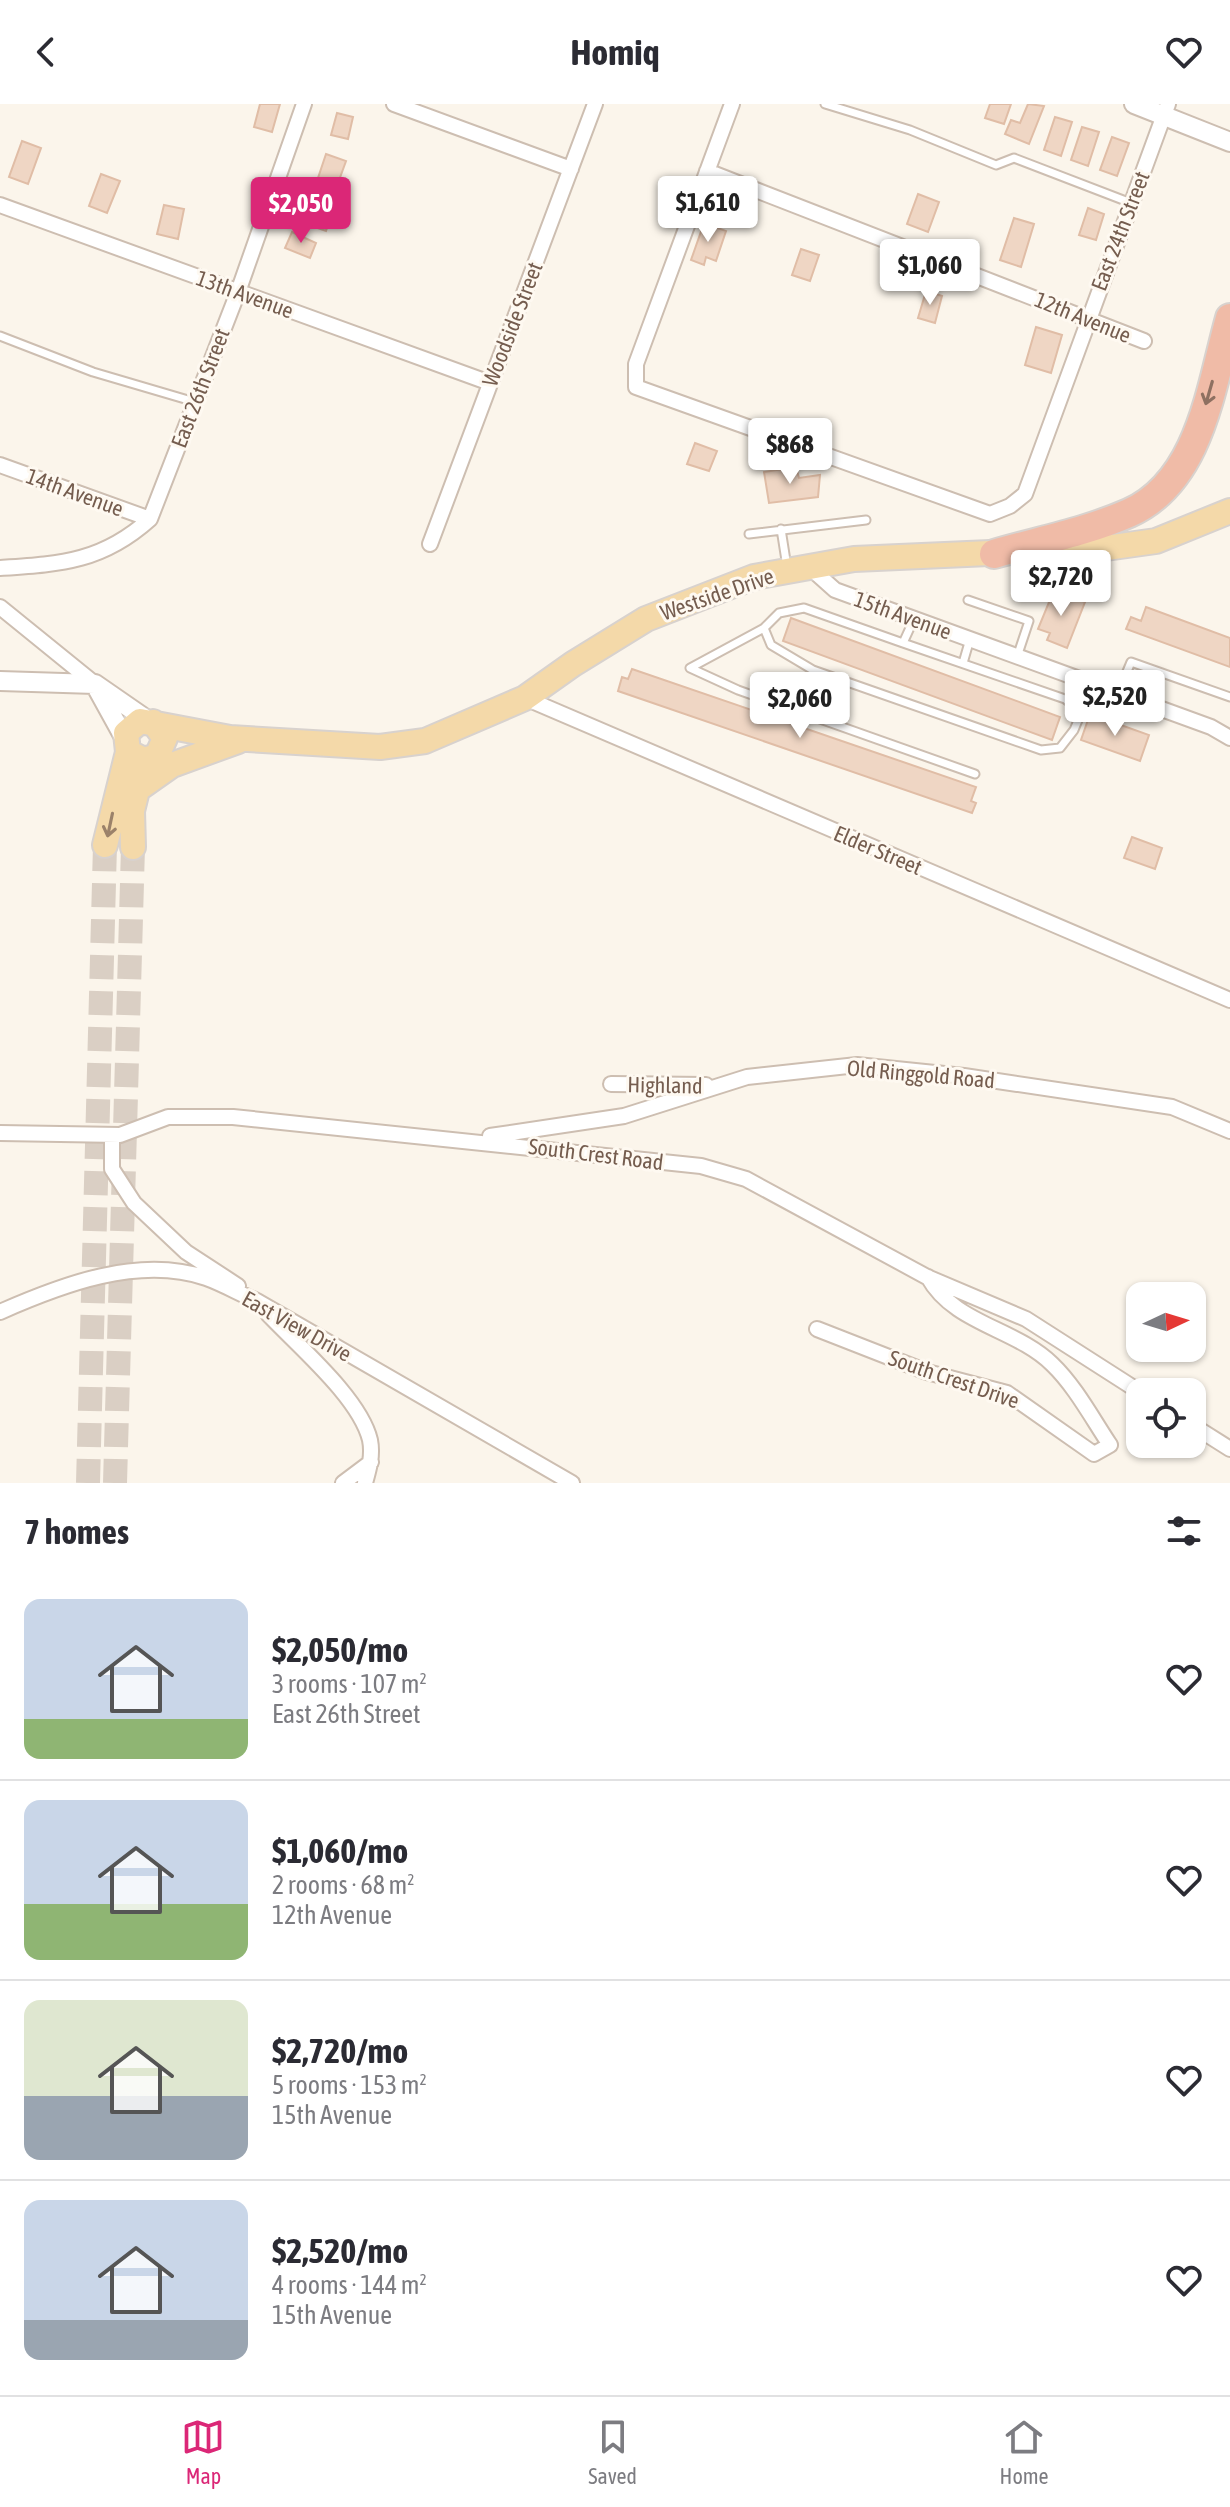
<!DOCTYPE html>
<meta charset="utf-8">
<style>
:root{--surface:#fff;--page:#f7f7f7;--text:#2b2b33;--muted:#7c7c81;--line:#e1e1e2;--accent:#db2777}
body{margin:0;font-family:"Asap Condensed",sans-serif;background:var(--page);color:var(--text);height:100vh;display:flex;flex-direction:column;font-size:30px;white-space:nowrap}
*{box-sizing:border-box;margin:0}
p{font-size:26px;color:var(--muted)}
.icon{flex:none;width:44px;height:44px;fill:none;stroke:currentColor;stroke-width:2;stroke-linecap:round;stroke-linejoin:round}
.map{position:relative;height:1379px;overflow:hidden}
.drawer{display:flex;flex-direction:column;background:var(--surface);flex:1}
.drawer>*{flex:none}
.needle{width:52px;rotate:86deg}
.buttons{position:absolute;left:1126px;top:1178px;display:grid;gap:16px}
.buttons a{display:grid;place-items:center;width:80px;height:80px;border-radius:16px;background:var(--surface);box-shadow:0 2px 6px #0004;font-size:40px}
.price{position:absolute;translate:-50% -68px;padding:0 18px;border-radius:8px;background:#fff;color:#222;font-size:26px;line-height:52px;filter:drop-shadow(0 2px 4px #0008)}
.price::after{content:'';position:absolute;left:50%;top:48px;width:24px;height:18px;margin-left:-12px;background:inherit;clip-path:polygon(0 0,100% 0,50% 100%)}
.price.selected{background:var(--accent);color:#fff}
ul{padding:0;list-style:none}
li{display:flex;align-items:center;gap:24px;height:200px;padding:0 24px}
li+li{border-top:2px solid var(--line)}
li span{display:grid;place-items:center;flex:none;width:224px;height:160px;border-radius:16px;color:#555}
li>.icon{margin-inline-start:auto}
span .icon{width:96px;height:96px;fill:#fffc;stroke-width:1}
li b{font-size:34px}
h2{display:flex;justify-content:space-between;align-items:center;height:96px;padding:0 24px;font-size:34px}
header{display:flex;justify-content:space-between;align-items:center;height:104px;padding:0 24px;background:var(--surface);font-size:36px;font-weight:700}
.menu{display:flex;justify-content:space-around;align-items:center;height:112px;border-top:2px solid var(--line);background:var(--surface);font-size:22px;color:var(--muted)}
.menu a{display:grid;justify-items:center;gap:4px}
.menu .selected{color:var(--accent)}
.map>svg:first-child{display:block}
.building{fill:#efd6c4;stroke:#e0bda6;stroke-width:2}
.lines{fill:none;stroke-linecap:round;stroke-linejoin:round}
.primary-tunnel{stroke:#dacfc4;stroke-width:24;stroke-dasharray:24 12;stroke-linecap:butt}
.service-casing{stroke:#cdbeb1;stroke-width:11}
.minor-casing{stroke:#cdbeb1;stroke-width:18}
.tertiary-casing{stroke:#cdbeb1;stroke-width:22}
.primary-casing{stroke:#d8d2ce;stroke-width:28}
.motorway-casing{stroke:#d8d2ce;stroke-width:32}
.service{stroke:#fff;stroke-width:7}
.minor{stroke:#fff;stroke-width:14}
.tertiary{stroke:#fff;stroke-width:18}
.primary{stroke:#f4d9a9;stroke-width:24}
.motorway{stroke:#f0bba7;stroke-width:28}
.oneway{stroke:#8e7061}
.oneway2{stroke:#9b826a}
.labels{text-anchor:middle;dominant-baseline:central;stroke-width:6;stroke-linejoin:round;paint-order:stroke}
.street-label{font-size:22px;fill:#755d4f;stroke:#fef9f1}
</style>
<header><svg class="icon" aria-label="back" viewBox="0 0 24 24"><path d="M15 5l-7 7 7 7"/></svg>Homiq<svg class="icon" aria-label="heart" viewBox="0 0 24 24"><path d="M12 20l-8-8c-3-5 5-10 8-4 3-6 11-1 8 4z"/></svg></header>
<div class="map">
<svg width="1230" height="1379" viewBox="0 0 1230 1379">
<rect width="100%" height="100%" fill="#fbf5eb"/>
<path class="building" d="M260 0H280L272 28 254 23Z
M990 0H1011L1004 20 985 14Z
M1028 0 1044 2 1029 40 1005 30 1011 16 1020 19Z
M337 9 353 13 348 35 331 31Z
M1055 13 1072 18 1061 52 1044 46Z
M1082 23 1099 28 1088 62 1071 56Z
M1112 33 1129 39 1117 72 1100 66Z
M22 37 41 44 28 80 9 73Z
M326 50 346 57 334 90 315 83Z
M101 70 120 77 107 109 89 102Z
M918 90 939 98 928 128 907 120Z
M307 100 332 109 326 127 300 118Z
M164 101 184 105 178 135 157 130Z
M1088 104 1104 110 1096 136 1079 131Z
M1014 114 1034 120 1021 163 1000 156Z
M704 119 726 127 716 157 706 153 704 161 691 156Z
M292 128 316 139 310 154 285 144Z
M801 145 819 151 810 177 792 171Z
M926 187 942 192 935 219 918 214Z
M1036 223 1062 231 1051 269 1025 261Z
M695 339 717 347 709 367 687 360Z
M796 363 799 374 820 371 818 393 769 399 764 368Z
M1054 486 1085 498 1067 544 1047 536 1050 529 1038 525Z
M1146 503 1230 534V563L1126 525 1131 513 1141 517Z
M791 514 1060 613 1052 636 783 537Z
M632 565 976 683 971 697 976 699 972 709 618 587 622 573 628 575Z
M1090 610 1149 631 1140 657 1081 636Z
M1132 733 1162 744 1155 765 1124 754Z"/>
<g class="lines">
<path class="primary-tunnel" d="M88 1379 105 741
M115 1379 133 743"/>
<defs>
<path id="service" d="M825 0 910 26 996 61 1014 54 1131 99
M0 232 93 268 195 298
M781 425 787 463
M749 430 866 416
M968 496 1029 517 1017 553
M914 515 903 539 804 504 779 509 764 524 771 541 813 566 1041 646 1060 644 1074 626 1093 580
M764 524 690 564 738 586 975 670
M903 539 1065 595 1081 607
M963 559 970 535
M1118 589 1131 558 1230 593"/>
<path id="minor" d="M394 0 571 65
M732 0 636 260V283L990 410 1010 402 1025 390 1168 0
M707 67 1144 237
M0 101 490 279
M0 361 150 415
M430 440 595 0
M807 461 835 486 1211 623 1230 634
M0 464C61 460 102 458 150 415L238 188 304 0
M0 503 95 580
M525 594 1230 896
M611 980 706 981
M0 1029 120 1031 168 1013H233L701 1062 746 1075 927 1173 1026 1215 1140 1288
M112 1031V1065L134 1099 186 1148 238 1182
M490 1032 624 1012 747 973 857 961 964 972 1172 1003 1230 1027
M0 1208C61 1181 139 1151 206 1174 223 1180 240 1190 257 1197L572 1379
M268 1210C298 1242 360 1294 370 1336 373 1351 369 1365 365 1379
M817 1225 927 1268 1007 1289 1094 1350 1110 1341C1092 1314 1075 1282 1052 1260 1015 1224 954 1220 928 1173
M1192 1321 1230 1345
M343 1379 371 1358"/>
<path id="tertiary" d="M1134 0 1230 38
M0 577 95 580
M95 580 147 616
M98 586 125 635"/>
<path id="primary" d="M128 648 144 656 157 652 165 634 153 618
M135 687 172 661 238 637
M105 741 128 648 126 629 140 617 230 634 380 643 425 637 525 594 573 560 646 515 754 473 854 455 1106 444 1156 437 1230 407
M133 743 132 707 140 674"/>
<path id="motorway" d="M994 450C1038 437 1086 428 1129 409 1201 377 1211 281 1230 214"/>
</defs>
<use href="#service" class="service-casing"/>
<use href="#minor" class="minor-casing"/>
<use href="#tertiary" class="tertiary-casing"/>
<use href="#primary" class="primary-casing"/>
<use href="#motorway" class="motorway-casing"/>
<use href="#service" class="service"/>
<use href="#minor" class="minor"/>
<use href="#tertiary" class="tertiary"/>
<use href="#primary" class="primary"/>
<use href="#motorway" class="motorway"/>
</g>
<defs><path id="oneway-shaft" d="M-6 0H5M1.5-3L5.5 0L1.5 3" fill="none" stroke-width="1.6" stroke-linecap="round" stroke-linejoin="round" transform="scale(2)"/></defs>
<use class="oneway" href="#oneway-shaft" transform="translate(1209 289) rotate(106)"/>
<use class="oneway2" href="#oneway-shaft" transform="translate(110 721) rotate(102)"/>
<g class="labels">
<g class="street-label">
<text transform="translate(1120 127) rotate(-69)">East 24th Street</text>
<text transform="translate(245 190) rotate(20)">13th Avenue</text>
<text transform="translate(1083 213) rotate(22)">12th Avenue</text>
<text transform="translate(512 220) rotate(-69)">Woodside Street</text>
<text transform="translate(200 284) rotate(-69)">East 26th Street</text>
<text transform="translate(75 388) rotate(20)">14th Avenue</text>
<text transform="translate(717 490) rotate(-19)">Westside Drive</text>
<text transform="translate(903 511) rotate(20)">15th Avenue</text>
<text transform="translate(878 746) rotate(23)">Elder Street</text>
<text transform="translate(921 970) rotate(5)">Old Ringgold Road</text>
<text transform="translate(665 981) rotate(1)">Highland</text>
<text transform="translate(596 1050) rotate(7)">South Crest Road</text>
<text transform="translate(297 1222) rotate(29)">East View Drive</text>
<text transform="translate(954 1275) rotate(19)">South Crest Drive</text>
</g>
</g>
</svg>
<div class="buttons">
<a><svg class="needle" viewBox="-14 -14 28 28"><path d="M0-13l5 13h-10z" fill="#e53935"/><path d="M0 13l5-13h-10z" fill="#7c7c81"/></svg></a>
<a><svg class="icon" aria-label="locate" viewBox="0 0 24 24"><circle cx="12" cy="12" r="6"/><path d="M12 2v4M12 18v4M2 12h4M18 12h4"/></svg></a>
</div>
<b class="price" style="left:708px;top:140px">$1,610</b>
<b class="price selected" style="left:301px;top:141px">$2,050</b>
<b class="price" style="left:930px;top:203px">$1,060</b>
<b class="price" style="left:790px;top:382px">$868</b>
<b class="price" style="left:1061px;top:514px">$2,720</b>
<b class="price" style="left:1115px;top:634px">$2,520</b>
<b class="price" style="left:800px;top:636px">$2,060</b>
</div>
<section class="drawer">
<h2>7 homes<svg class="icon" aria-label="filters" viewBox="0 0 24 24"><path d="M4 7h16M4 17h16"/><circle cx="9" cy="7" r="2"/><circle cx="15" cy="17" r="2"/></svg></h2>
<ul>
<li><span style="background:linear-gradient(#c9d6e8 75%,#8fb573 0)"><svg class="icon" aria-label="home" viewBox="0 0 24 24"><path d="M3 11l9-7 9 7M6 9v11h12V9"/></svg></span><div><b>$2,050/mo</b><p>3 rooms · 107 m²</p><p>East 26th Street</p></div><svg class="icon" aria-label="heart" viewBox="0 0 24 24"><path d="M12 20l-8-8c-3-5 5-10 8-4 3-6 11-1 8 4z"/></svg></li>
<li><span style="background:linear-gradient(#c9d6e8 65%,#8fb573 0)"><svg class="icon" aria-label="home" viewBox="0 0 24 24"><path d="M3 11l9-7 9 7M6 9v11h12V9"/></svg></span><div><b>$1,060/mo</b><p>2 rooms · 68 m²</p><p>12th Avenue</p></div><svg class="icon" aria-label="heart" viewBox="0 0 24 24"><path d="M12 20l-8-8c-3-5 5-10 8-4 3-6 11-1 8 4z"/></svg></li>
<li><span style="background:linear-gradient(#dfe7d0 60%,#9aa5b1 0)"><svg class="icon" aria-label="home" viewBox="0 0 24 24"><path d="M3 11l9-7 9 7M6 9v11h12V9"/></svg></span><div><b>$2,720/mo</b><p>5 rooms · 153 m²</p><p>15th Avenue</p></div><svg class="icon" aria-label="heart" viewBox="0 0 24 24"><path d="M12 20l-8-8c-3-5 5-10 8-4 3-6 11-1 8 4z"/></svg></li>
<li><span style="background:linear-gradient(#c9d6e8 75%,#9aa5b1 0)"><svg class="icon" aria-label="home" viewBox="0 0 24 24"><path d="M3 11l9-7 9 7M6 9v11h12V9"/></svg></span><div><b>$2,520/mo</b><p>4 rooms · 144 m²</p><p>15th Avenue</p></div><svg class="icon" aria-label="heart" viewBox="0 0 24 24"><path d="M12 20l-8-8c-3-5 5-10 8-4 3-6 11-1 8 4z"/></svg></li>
</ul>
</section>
<nav class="menu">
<a class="selected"><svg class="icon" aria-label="map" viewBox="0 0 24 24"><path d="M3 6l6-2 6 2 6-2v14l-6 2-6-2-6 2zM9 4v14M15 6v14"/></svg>Map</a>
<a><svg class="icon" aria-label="saved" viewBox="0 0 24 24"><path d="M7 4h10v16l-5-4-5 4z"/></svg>Saved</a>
<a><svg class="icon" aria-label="home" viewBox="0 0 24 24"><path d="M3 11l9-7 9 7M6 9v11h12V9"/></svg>Home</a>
</nav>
